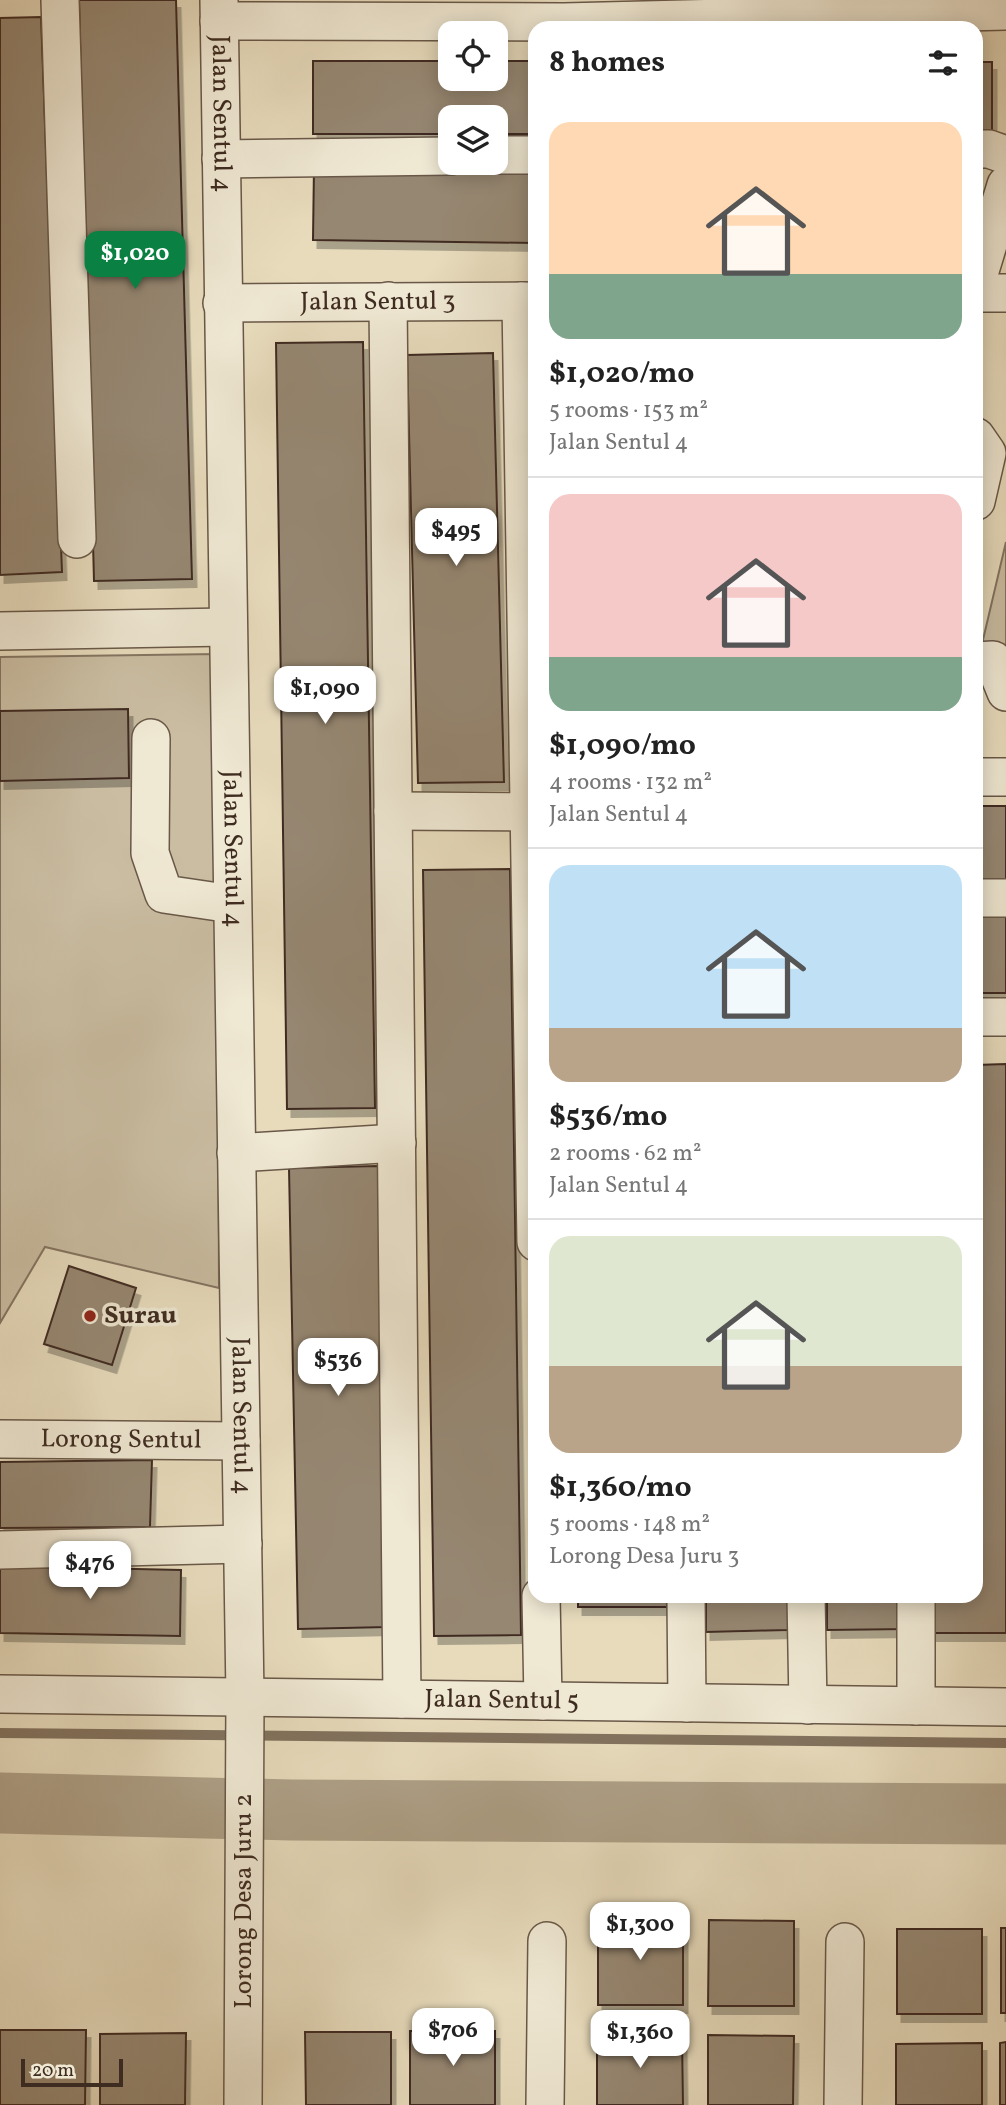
<!DOCTYPE html>
<meta charset="utf-8">
<style>
:root{--surface:#fff;--page:#f2f2f2;--text:#222;--muted:#767676;--line:#e0e0e0;--accent:#0b8043}
body{margin:0;font-family:Vollkorn,serif;background:var(--page);color:var(--text);height:100vh;display:flex;flex-direction:column;font-size:26px;white-space:nowrap}
*{box-sizing:border-box;margin:0}
p{font-size:23px;color:var(--muted)}
.icon{flex:none;width:38px;height:38px;fill:none;stroke:currentColor;stroke-width:2;stroke-linecap:round;stroke-linejoin:round}
.map{position:relative;flex:1;overflow:hidden}
.drawer{position:absolute;left:528px;top:21px;width:455px;height:1582px;display:flex;flex-direction:column;background:var(--surface);border-radius:21px;box-shadow:0 4px 18px #0003}
.drawer>*{flex:none}
.fabs{position:absolute;left:438px;top:21px;display:grid;gap:14px}
.fabs a{display:grid;place-items:center;width:70px;height:70px;border-radius:14px;background:var(--surface);box-shadow:0 4px 18px #0003;font-size:35px}
.scale{position:absolute;left:21px;bottom:18px;width:102px;box-sizing:border-box;padding-left:7px;border:4px solid #3f2c21;border-top:0;font-size:19px;line-height:24px;white-space:nowrap;color:#3f2c21;-webkit-text-stroke:5px #efe8d3;paint-order:stroke}
.price{position:absolute;translate:-50% -60px;padding:0 16px;border-radius:14px;background:#fff;color:#222;font-size:23px;line-height:46px;filter:drop-shadow(0 2px 4px #0008)}
.price::after{content:'';position:absolute;left:50%;top:42px;width:21px;height:16px;margin-left:-10px;background:inherit;clip-path:polygon(0 0,100% 0,50% 100%)}
.price.current{background:var(--accent);color:#fff}
ul{padding:0;list-style:none}
li{display:grid;align-content:center;gap:14px;height:371px;padding:0 21px}
li+li{border-top:2px solid var(--line)}
li span{display:grid;place-items:center;height:217px;border-radius:21px;color:#555}
li>.icon{margin-inline-start:auto}
span .icon{width:126px;height:126px;fill:#fffc;stroke-width:1}
li b{font-size:30px}
h2{display:flex;justify-content:space-between;align-items:center;height:84px;padding:0 21px;font-size:30px}
.map>svg:first-child{display:block}
.green{fill:#cabda2;stroke:#847462;stroke-width:2}
.lines{fill:none;stroke-linecap:round;stroke-linejoin:round}
.stream{stroke:#82725e;stroke-width:10}
.river{stroke:#aea087;stroke-width:61}
.building{fill:#968772;stroke:#3f2c21;stroke-width:2;filter:url(#shadow)}
.minor-casing{stroke:#695848;stroke-width:40}
.minor{stroke:#efe8d3;stroke-width:37}
.poi-dot{fill:#8f2418;stroke:#efe8d3;stroke-width:2.5}
.labels{text-anchor:middle;dominant-baseline:central;stroke-width:7;stroke-linejoin:round;paint-order:stroke}
.street-label{font-size:26px;fill:#3f2c21;stroke:#efe8d3}
.poi-label{font-size:26px;font-weight:bold;fill:#3f2c21;stroke:#efe8d3;text-anchor:start}
</style>
<div class="map">
<svg width="1006" height="2105" viewBox="0 0 1006 2105">
<defs>
<filter id="shadow"><feDropShadow dx="4.5" dy="8" stdDeviation="0" flood-color="#0004"/></filter>
</defs>
<rect width="100%" height="100%" fill="#e7dbbc"/>
<filter id="stains"><feTurbulence type="fractalNoise" baseFrequency=".00286" numOctaves="4"/><feColorMatrix values="0 0 0 0 .2 0 0 0 0 .09 0 0 0 0 .02 0 0 0 .5 -.17"/></filter>
<radialGradient id="worn" r=".72"><stop offset=".6" stop-color="#630" stop-opacity="0"/><stop offset="1" stop-color="#630" stop-opacity=".3"/></radialGradient>
<path class="green" d="M1006 542V652L982 644Z
M216 654 219 1288 45 1247 0 1323V657Z"/>
<g class="lines">
<path class="stream" d="M0 1733 1006 1743"/>
<path class="river" d="M0 1803 291 1810 1006 1814"/>
</g>
<path class="building" d="M79 0H176L192 579 94 581Z
M41 17 62 572 0 575V18Z
M313 61H450V79H495V61H536V134H495V117H450V134H313Z
M976 62H992V135H976Z
M314 166 536 170V243L313 240Z
M363 342 375 1108 287 1109 276 343Z
M493 353 504 782 418 783 407 355Z
M128 709 129 778 0 781V711Z
M976 806H1006V885H976Z
M510 869 521 1635 434 1636 423 870Z
M976 913H1006V993H976Z
M1006 1064V1633H932V1596H976V1065Z
M378 1166 388 1627 298 1629 289 1168Z
M69 1266 136 1288 112 1365 44 1344Z
M152 1460 150 1527 0 1528V1462Z
M0 1566 181 1570 180 1636 0 1633Z
M578 1596H667V1607H578Z
M706 1596H788V1630L706 1632Z
M827 1596H909L910 1629 827 1630Z
M598 1920H683V2005H598Z
M709 1920 794 1921V2006H708Z
M1001 1928H1006V2013H1001Z
M897 1929H982V2014H897Z
M0 2030H86L85 2105H0Z
M410 2031H495V2105H410Z
M305 2032H391V2105H306Z
M186 2033 185 2105H100V2034Z
M597 2034 682 2035 683 2105H597Z
M708 2035 794 2036 793 2105H708Z
M1006 2042V2105H1000V2043Z
M982 2043V2105H896V2044Z"/>
<g class="lines">
<defs>
<g id="minor">
<path d="M60 0 77 539"/>
<path id="s1" d="M219 0 245 1697 243 2105"/>
<path d="M219 21 564 22 1006 11"/>
<path d="M976 149H989L1006 155"/>
<path d="M495 155H536"/>
<path d="M221 159 450 156"/>
<path d="M976 284 1006 185"/>
<path d="M976 293H1006"/>
<path d="M388 301 402 1699"/>
<path d="M521 301 536 1242"/>
<path id="s2" d="M222 303 536 301"/>
<path d="M976 437 987 453 976 501"/>
<path d="M0 631 227 627"/>
<path d="M976 661 993 660 1006 692"/>
<path d="M151 738 150 853 164 894 232 904"/>
<path d="M976 777H1006"/>
<path d="M393 811 529 812"/>
<path d="M976 898H1006"/>
<path d="M976 1017H1006"/>
<path d="M236 1153 397 1143"/>
<path id="s3" d="M0 1439 241 1441"/>
<path d="M0 1550 243 1544"/>
<path d="M541 1596 543 1701"/>
<path d="M686 1596 687 1703"/>
<path d="M806 1596 808 1705"/>
<path d="M916 1596V1706"/>
<path id="s4" d="M0 1694 1006 1707"/>
<path d="M545 2105 547 1941"/>
<path d="M843 2105 845 1942"/>
</g>
</defs>
<use href="#minor" class="minor-casing"/>
<use href="#minor" class="minor"/>
</g>
<circle class="poi-dot" cx="90" cy="1316" r="7"/>
<g class="labels">
<g class="street-label">
<text stroke="none"><textPath href="#s1" startOffset="114">Jalan Sentul 4</textPath></text>
<text stroke="none"><textPath href="#s2" startOffset="156">Jalan Sentul 3</textPath></text>
<text stroke="none"><textPath href="#s1" startOffset="849">Jalan Sentul 4</textPath></text>
<text stroke="none"><textPath href="#s1" startOffset="1416">Jalan Sentul 4</textPath></text>
<text stroke="none"><textPath href="#s3" startOffset="121">Lorong Sentul</textPath></text>
<text stroke="none"><textPath href="#s4" startOffset="502">Jalan Sentul 5</textPath></text>
<text transform="translate(244 1901) rotate(-90)">Lorong Desa Juru 2</text>
</g>
<g class="poi-label">
<text x="104" y="1316">Surau</text>
</g>
</g>
<rect width="100%" height="100%" filter="url(#stains)"/>
<rect width="100%" height="100%" fill="url(#worn)"/>
</svg>
<div class="fabs">
<a><svg class="icon" aria-label="locate" viewBox="0 0 24 24"><circle cx="12" cy="12" r="6"/><path d="M12 2v4M12 18v4M2 12h4M18 12h4"/></svg></a>
<a><svg class="icon" aria-label="layers" viewBox="0 0 24 24"><path d="M12 4l9 5-9 5-9-5zM3 14l9 5 9-5"/></svg></a>
</div>
<div class="scale">20 m</div>
<b class="price current" style="left:135px;top:291px">$1,020</b>
<b class="price" style="left:456px;top:568px">$495</b>
<b class="price" style="left:325px;top:726px">$1,090</b>
<b class="price" style="left:338px;top:1398px">$536</b>
<b class="price" style="left:90px;top:1601px">$476</b>
<b class="price" style="left:640px;top:1962px">$1,300</b>
<b class="price" style="left:453px;top:2068px">$706</b>
<b class="price" style="left:640px;top:2070px">$1,360</b>
<section class="drawer">
<h2>8 homes<svg class="icon" aria-label="filters" viewBox="0 0 24 24"><path d="M4 7h16M4 17h16"/><circle cx="9" cy="7" r="2"/><circle cx="15" cy="17" r="2"/></svg></h2>
<ul>
<li><span style="background:linear-gradient(#ffd9b3 70%,#7fa58c 0)"><svg class="icon" aria-label="home" viewBox="0 0 24 24"><path d="M3 11l9-7 9 7M6 9v11h12V9"/></svg></span><div><b>$1,020/mo</b><p>5 rooms · 153 m²</p><p>Jalan Sentul 4</p></div></li>
<li><span style="background:linear-gradient(#f6c9c9 75%,#7fa58c 0)"><svg class="icon" aria-label="home" viewBox="0 0 24 24"><path d="M3 11l9-7 9 7M6 9v11h12V9"/></svg></span><div><b>$1,090/mo</b><p>4 rooms · 132 m²</p><p>Jalan Sentul 4</p></div></li>
<li><span style="background:linear-gradient(#bfe0f5 75%,#b9a48a 0)"><svg class="icon" aria-label="home" viewBox="0 0 24 24"><path d="M3 11l9-7 9 7M6 9v11h12V9"/></svg></span><div><b>$536/mo</b><p>2 rooms · 62 m²</p><p>Jalan Sentul 4</p></div></li>
<li><span style="background:linear-gradient(#dfe7d0 60%,#b9a48a 0)"><svg class="icon" aria-label="home" viewBox="0 0 24 24"><path d="M3 11l9-7 9 7M6 9v11h12V9"/></svg></span><div><b>$1,360/mo</b><p>5 rooms · 148 m²</p><p>Lorong Desa Juru 3</p></div></li>
</ul>
</section>
</div>
